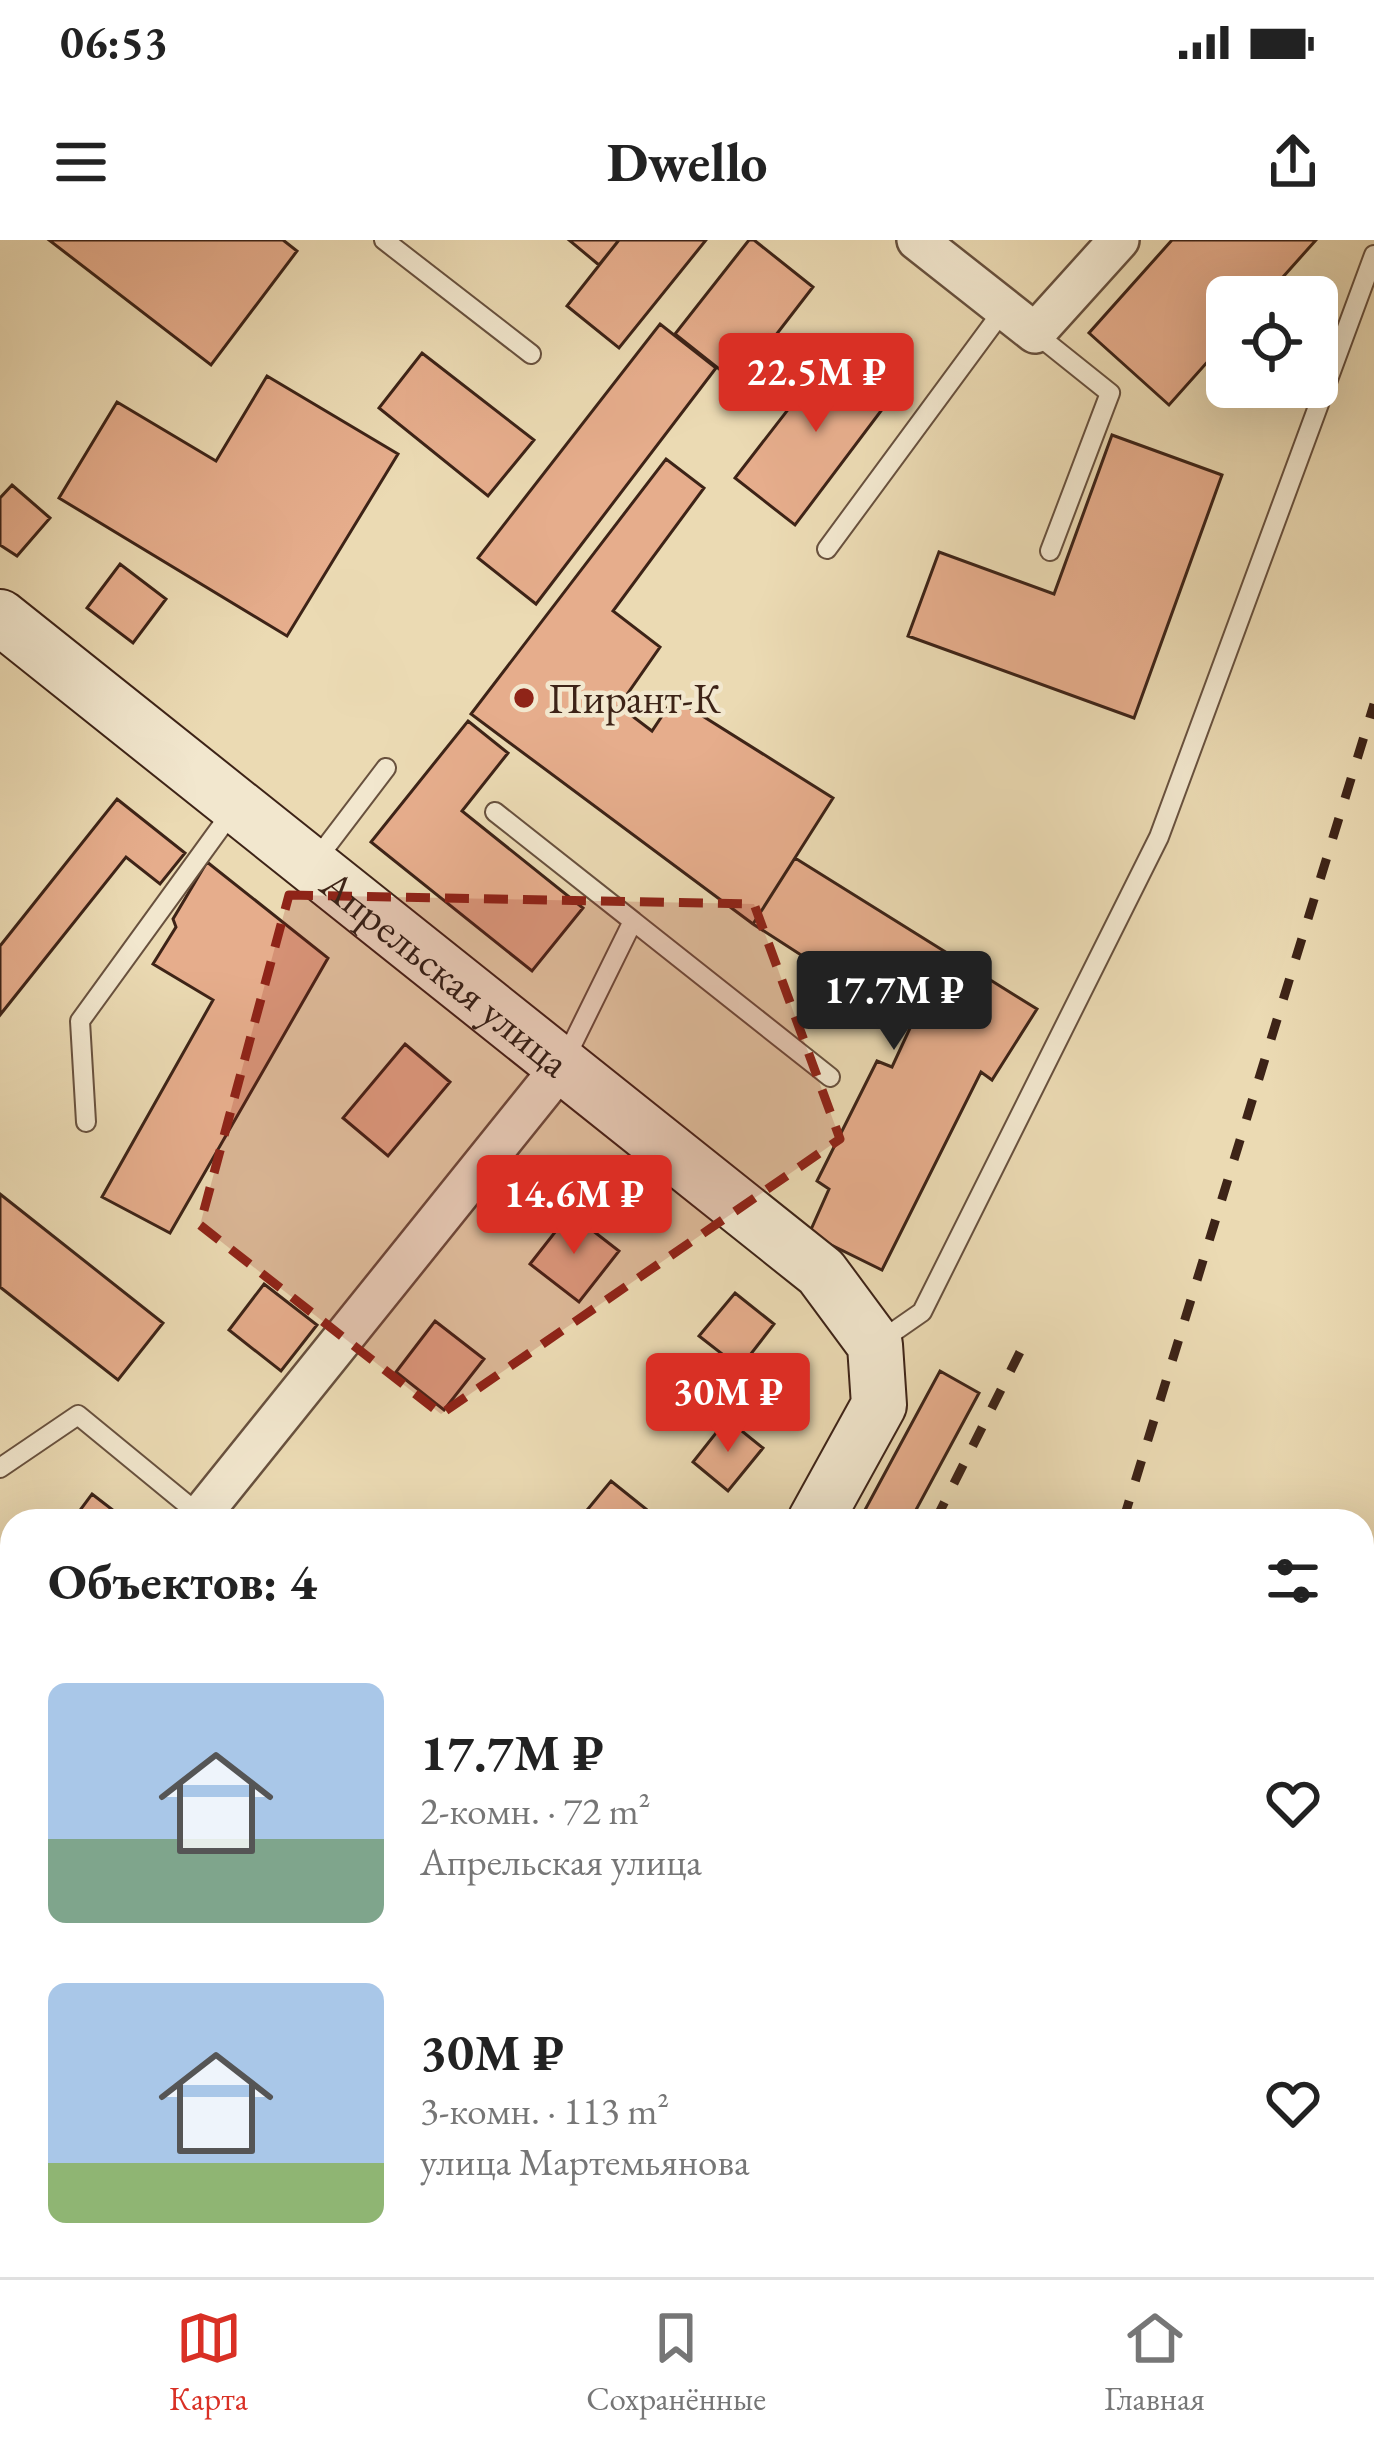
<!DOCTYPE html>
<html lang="ru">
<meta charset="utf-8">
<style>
:root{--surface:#fff;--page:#f6f6f6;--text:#222;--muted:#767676;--line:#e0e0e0;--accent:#d93025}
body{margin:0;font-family:"EB Garamond",serif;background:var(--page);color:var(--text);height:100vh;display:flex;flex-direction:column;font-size:45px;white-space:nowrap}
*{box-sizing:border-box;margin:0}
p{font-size:39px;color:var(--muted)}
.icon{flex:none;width:66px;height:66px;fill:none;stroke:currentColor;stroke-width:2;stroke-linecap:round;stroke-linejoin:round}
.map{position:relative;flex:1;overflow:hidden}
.drawer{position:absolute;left:0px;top:1269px;width:1374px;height:768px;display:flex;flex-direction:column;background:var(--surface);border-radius:36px 36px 0 0;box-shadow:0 12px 48px #0002}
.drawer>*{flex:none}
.buttons{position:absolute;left:1206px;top:36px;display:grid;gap:24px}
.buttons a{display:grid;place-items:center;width:132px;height:132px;border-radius:18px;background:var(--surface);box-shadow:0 12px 48px #0002;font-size:60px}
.price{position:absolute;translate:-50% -102px;padding:0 27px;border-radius:12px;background:var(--accent);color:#fff;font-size:39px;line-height:78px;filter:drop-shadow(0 3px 6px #0008)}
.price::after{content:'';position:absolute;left:50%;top:72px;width:36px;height:27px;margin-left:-18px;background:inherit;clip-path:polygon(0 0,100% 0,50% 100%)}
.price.selected{background:#222;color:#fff}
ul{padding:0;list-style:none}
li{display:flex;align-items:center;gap:36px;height:300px;padding:0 48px}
li span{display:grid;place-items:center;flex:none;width:336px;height:240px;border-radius:18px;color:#555}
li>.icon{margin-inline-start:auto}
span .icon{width:144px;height:144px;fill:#fffc;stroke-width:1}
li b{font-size:51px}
h2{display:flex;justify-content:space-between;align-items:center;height:144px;padding:0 48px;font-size:51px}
.status{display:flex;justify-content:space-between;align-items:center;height:84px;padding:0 60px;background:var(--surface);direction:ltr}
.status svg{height:33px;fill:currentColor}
header{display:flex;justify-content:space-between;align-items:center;height:156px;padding:0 48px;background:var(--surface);font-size:54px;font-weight:700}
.dock{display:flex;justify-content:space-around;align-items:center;height:168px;border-top:3px solid var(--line);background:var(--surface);font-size:33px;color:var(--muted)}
.dock a{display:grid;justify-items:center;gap:6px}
.dock .selected{color:var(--accent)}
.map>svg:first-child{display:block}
.building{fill:#e6ad8c;stroke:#3d2317;stroke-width:3}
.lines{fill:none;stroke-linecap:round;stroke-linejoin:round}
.lane-casing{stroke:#68513e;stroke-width:22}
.street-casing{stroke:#68513e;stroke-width:44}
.secondary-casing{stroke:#3d2317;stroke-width:58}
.lane{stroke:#f2e7ce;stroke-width:18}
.street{stroke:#f2e7ce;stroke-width:39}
.secondary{stroke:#f2e7ce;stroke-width:54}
.rail{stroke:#3d2317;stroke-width:9;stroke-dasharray:21 21;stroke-linecap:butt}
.marked{fill:#8f2418;fill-opacity:0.2;stroke:#8f2418;stroke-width:9;stroke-dasharray:24 15;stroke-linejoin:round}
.poi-dot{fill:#8f2418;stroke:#f2e7ce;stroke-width:4.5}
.labels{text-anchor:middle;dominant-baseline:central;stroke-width:9;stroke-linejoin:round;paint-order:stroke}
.poi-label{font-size:42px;fill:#3d2317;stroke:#f2e7ce;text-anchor:start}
.street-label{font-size:42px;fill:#3d2317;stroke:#f2e7ce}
</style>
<div class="status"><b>06:53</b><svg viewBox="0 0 49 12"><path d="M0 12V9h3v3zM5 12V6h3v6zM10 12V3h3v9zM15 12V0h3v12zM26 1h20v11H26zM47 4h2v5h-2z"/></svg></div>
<header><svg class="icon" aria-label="menu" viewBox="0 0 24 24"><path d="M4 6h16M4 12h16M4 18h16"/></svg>Dwello<svg class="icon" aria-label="share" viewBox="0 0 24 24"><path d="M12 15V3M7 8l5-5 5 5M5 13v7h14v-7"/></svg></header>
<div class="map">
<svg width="1374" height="2037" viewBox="0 0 1374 2037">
<rect width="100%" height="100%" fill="#ebdab3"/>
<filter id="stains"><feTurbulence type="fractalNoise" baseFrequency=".00167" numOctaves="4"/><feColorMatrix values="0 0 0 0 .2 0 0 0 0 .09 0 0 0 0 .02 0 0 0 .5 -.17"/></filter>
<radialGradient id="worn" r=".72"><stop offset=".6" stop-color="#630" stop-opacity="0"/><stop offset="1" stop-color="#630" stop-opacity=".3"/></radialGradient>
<path class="building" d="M49 0H283L297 11 211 125Z
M569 0H619L599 25Z
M619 0H706L619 108 567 66Z
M749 0H754L813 47 738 144 675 94Z
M1172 0H1316L1265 57H1227V100L1169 165 1089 93Z
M660 84 716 128 536 364 478 318Z
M838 105 896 151 795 285 735 238Z
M422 113 534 200 488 256 379 168Z
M267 136 398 214 287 396 59 258 117 162 216 221Z
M1112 195 1222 235 1134 478 908 396 939 312 1054 354Z
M666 219 704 248 613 371 660 407 619 466 652 491 674 458 833 558 753 684 471 474Z
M12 245 50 278 17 316 0 305V258Z
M120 324 166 359 133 403 87 368Z
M468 481 508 513 462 571 583 668 532 731 371 602Z
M117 559 185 613 160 644 126 617 0 775V706Z
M795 618 1037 769 992 840 981 832 882 1030 809 994 829 949 817 941 877 821 892 827 911 786 753 684Z
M207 622 328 718 170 993 102 957 213 760 153 724 176 687 173 679Z
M405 804 450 842 388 916 343 878Z
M0 954 163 1083 118 1140 0 1047Z
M570 973 619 1011 579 1062 530 1024Z
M264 1044 317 1085 281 1131 229 1090Z
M735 1053 774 1084 740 1128 699 1096Z
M435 1081 484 1119 444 1170 396 1132Z
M940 1131 979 1153 910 1281H859Z
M727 1179 763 1208 728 1251 693 1222Z
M611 1241 646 1269 637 1281H578Z
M92 1254 127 1281H72Z
M12 1358V1461L0 1476V1373Z
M104 2025H190L180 2037H116Z"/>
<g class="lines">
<defs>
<path id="lane" d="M384 0 531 114
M1035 93 1110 153 1050 311
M827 309 1004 69
M495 572 633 681
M316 620 386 528
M564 821 633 681 830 837
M86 882 80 781 234 569
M876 1104 922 1072 1159 597 1374 15
M0 1228 78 1175 201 1276"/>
<path id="street" d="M917 0 1035 93 1119 0
M196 1281 562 826
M0 1525 12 1510"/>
<g id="secondary">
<path id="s1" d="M0 377 821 1032 875 1105 879 1165 815 1281"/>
<path d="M232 2037 241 2025"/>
</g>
</defs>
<use href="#lane" class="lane-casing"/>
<use href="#street" class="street-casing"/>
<use href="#secondary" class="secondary-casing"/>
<use href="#lane" class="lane"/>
<use href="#street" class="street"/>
<use href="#secondary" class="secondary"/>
<path class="rail" d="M935 1281 1026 1100
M1123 1281 1374 464
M890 2037 894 2025"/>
</g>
<path class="marked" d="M289 655 754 664 840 899 441 1174 200 985Z"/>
<circle class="poi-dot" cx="524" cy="458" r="12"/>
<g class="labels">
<g class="poi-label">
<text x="548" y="458">Пирант-К</text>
</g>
<g class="street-label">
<text stroke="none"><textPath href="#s1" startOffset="570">Апрельская улица</textPath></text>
</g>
</g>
<rect width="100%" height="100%" filter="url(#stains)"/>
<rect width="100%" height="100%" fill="url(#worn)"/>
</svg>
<div class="buttons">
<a><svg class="icon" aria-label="locate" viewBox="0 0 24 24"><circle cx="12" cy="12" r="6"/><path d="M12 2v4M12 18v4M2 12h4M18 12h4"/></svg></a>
</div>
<b class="price" style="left:816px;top:195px">22.5M ₽</b>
<b class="price selected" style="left:894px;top:813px">17.7M ₽</b>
<b class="price" style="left:574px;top:1017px">14.6M ₽</b>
<b class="price" style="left:728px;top:1215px">30M ₽</b>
<section class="drawer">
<h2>Объектов: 4<svg class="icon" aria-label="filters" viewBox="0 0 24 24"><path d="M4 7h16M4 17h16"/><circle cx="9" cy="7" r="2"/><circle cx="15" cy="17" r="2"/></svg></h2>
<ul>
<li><span style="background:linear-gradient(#a9c7e8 65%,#7fa58c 0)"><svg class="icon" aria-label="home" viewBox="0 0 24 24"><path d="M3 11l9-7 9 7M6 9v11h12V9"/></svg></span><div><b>17.7M ₽</b><p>2-комн. · 72 m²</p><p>Апрельская улица</p></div><svg class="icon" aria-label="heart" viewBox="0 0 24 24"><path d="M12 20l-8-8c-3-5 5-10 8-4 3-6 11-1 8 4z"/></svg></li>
<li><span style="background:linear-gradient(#a9c7e8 75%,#8fb573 0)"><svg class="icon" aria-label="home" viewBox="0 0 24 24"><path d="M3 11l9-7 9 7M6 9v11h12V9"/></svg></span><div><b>30M ₽</b><p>3-комн. · 113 m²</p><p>улица Мартемьянова</p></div><svg class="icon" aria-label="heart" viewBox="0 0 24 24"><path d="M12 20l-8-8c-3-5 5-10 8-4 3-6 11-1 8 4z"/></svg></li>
</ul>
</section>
</div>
<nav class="dock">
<a class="selected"><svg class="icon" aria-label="map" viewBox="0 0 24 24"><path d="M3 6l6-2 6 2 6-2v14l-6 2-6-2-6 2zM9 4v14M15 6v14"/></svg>Карта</a>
<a><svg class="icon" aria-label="saved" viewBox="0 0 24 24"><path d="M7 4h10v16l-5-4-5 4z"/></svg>Сохранённые</a>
<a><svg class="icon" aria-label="home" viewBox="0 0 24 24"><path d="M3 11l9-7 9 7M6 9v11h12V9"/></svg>Главная</a>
</nav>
